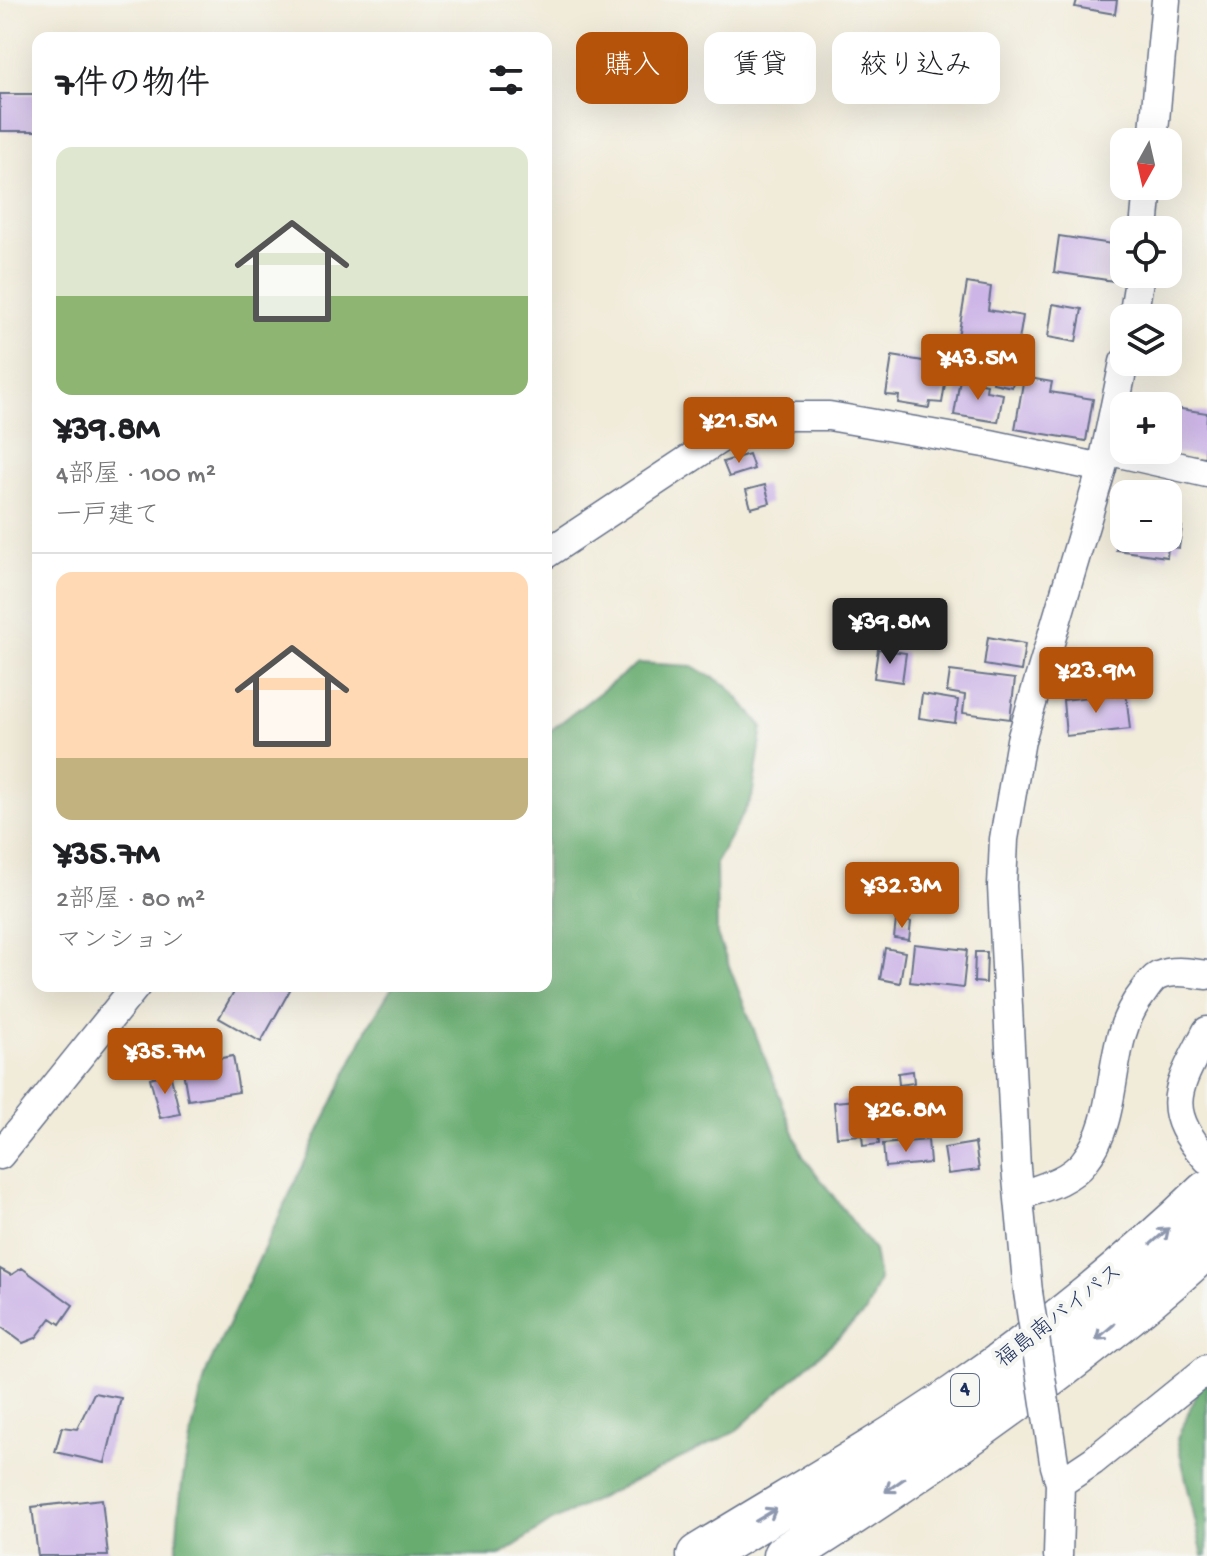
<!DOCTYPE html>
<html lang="ja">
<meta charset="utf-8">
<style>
:root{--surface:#fff;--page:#f2f2f2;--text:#202124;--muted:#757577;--line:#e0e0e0;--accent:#b45309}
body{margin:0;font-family:"Gochi Hand","Klee One",sans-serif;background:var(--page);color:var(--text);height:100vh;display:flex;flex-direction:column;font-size:30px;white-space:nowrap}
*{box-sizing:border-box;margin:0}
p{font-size:26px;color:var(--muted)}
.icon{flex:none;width:44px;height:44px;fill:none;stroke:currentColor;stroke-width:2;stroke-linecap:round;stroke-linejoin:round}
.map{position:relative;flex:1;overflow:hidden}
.panel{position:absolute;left:32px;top:32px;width:520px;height:960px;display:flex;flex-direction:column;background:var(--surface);border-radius:16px;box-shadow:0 8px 32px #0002}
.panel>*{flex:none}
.hud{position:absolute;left:576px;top:32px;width:510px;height:72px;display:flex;gap:16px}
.needle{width:52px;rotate:188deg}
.fabs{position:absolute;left:1110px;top:128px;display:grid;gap:16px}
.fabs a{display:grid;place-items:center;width:72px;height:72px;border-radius:16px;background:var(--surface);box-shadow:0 8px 32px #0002;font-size:40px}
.price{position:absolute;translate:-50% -68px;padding:0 18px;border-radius:8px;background:var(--accent);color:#fff;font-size:26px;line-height:52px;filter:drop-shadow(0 2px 4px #0008)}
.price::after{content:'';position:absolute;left:50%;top:48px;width:24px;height:18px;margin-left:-12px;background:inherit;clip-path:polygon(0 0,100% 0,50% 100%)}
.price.active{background:#222;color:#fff}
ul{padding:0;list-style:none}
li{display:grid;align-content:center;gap:16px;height:424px;padding:0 24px}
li+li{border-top:2px solid var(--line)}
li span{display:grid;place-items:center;height:248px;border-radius:16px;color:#555}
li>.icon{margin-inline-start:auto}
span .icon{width:144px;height:144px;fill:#fffc;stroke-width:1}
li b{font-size:34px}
h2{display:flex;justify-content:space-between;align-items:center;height:96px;padding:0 24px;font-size:34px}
.pill{padding:0 28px;border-radius:16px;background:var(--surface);box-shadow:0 8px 32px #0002;font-size:28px;line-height:72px}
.pill.active{background:var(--accent);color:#fff}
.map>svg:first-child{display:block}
.forest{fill:#68ac70;stroke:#426e67;stroke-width:2}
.building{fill:#cdb6e7}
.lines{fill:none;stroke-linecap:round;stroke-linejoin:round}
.minor-casing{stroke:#667189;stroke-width:31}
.trunk-casing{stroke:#667189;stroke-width:47}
.minor{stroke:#fff;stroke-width:28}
.trunk{stroke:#fff;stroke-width:44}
.minor-bridge-casing{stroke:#667189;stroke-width:31;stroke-linecap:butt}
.minor-bridge{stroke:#fff;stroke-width:28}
.oneway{stroke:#8d97ae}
.labels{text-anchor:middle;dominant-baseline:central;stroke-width:8;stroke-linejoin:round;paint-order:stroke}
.shield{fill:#f6f6f2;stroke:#5d6b8a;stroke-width:2}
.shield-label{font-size:20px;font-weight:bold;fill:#1b2f5e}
.street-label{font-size:22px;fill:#1b2f5e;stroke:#f6f6f2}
</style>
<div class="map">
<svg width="1207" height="1556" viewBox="0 0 1207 1556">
<rect width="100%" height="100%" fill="#f6f6f2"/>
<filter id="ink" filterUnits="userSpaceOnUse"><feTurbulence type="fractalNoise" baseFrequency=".0125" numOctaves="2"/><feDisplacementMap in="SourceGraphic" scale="16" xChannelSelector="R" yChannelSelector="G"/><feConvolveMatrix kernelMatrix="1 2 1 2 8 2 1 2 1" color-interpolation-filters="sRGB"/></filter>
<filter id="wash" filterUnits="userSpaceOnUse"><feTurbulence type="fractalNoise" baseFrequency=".006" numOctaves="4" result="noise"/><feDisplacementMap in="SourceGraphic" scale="32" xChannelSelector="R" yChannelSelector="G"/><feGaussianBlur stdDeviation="1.8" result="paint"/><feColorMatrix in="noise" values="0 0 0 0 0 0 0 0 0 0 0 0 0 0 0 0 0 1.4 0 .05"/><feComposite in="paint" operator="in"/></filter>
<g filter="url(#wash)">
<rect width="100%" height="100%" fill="#f1ebd9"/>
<path class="forest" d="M638 663 692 666 727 685 763 727 752 798 716 862 717 935 803 1156 874 1250 879 1280 866 1312 735 1432 552 1521 499 1556H177C176 1492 191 1431 207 1370L369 1025 393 986H546V734Z
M1207 1379V1556H1203L1177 1439 1199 1387Z"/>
<g id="blocks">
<path class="building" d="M1077 0H1117L1115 14 1075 7Z
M0 94H38V131H0Z
M1059 236 1119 245 1114 281 1054 272Z
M967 283 991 287 988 310 1023 316 1017 353 957 343Z
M1053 304 1082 309 1076 342 1048 337Z
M892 356 948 365 942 403 930 402 929 408 898 403 899 396 886 395Z
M995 367 1015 370 1012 387 993 383Z
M1024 377 1052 382 1050 392 1093 399 1086 441 1015 429Z
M960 379 987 384 986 391 1003 394 998 422 954 415Z
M1168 407 1207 413 1205 457 1168 452Z
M749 454 754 469 729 477 723 462Z
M765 485 770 503 751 508 746 490Z
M1122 509 1124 538H1168V516L1172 517 1171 526 1182 527 1179 548 1168 547 1167 557 1116 550Z
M988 637 1025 644 1021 671 984 665Z
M878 649 906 653 902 682 874 678Z
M950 671 1015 679 1010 719 963 713 965 695 947 692Z
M1126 693 1130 729 1066 736 1063 700Z
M922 694 958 700 955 723 919 718Z
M896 920 911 922 909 940 894 938Z
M914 944 967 950 963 988 910 982Z
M885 948 905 952 900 983 880 979Z
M975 952H987L986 983 974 982Z
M237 986H283L290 990 261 1042 219 1018Z
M233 1056 239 1092 188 1100 182 1065Z
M913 1071 914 1083 899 1085 898 1073Z
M170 1073 180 1114 160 1118 150 1078Z
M931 1094 934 1129 878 1134 879 1144 863 1146 862 1135 837 1137 834 1102Z
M928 1140 930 1163 885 1167 883 1144Z
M975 1143 979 1170 948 1174 944 1148Z
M22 1268 73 1305 60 1324 51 1318 36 1338 23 1343 0 1326V1269L11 1275Z
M94 1393 121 1398 105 1463 55 1452 62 1427 77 1429Z
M102 1499 108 1556H38L32 1507Z"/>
</g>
</g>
<g filter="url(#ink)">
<use href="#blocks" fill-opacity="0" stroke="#667189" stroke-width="2"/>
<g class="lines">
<defs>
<path id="minor" d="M1153 142 1166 0
M1144 230 1148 186
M1133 318 1140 274
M1106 450 1207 473
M546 554 724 436 750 424 781 416H829L990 444 1102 468
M1207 1031C1180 1085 1159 1107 1207 1159
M0 1155 136 986
M1019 1196C1041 1188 1069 1181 1084 1162 1123 1114 1103 1042 1142 994 1146 988 1152 979 1158 976 1174 969 1191 973 1207 975
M1028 1292 1016 1168 1002 886 1004 839 1021 740 1102 468 1124 362
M1055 1466 1060 1483 1058 1556
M1060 1483 1093 1461 1207 1369"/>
<path id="trunk" d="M699 1556C785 1503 874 1453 957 1396 1045 1335 1130 1267 1207 1193
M785 1556C871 1502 955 1445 1037 1384 1096 1340 1154 1295 1207 1245"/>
</defs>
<use href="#minor" class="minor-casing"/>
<use href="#trunk" class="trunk-casing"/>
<use href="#minor" class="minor"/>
<use href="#trunk" class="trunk"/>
<defs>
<path id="minor-bridge" d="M1028 1292 1054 1462"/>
</defs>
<use href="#minor-bridge" class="minor-bridge-casing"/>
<use href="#minor-bridge" class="minor-bridge"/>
</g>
<defs><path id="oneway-shaft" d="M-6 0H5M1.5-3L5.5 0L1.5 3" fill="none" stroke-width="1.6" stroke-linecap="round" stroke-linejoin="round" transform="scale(2)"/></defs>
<g class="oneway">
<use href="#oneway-shaft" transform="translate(1160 1236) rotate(-41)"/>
<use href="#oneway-shaft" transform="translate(1105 1332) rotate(140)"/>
<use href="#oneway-shaft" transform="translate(895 1485) rotate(145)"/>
<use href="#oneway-shaft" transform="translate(766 1515) rotate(-31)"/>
</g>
</g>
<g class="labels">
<rect class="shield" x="951" y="1374" width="28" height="32" rx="6"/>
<g class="shield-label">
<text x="965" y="1390">4</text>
</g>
<g class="street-label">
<text transform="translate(1060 1317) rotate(-38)">福島南バイパス</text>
</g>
</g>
</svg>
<div class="fabs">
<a><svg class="needle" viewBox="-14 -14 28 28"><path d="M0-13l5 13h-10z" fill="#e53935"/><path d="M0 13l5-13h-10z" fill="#757577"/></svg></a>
<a><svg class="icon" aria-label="locate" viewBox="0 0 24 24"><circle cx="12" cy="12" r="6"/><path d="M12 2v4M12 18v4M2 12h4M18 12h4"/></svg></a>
<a><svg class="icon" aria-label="layers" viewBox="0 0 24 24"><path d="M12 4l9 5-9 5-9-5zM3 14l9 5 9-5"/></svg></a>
<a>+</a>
<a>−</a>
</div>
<b class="price" style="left:978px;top:402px">¥43.5M</b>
<b class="price" style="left:739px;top:465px">¥21.5M</b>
<b class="price active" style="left:890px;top:666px">¥39.8M</b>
<b class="price" style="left:1096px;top:715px">¥23.9M</b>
<b class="price" style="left:902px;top:930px">¥32.3M</b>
<b class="price" style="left:165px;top:1096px">¥35.7M</b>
<b class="price" style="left:906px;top:1154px">¥26.8M</b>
<div class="hud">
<a class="pill active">購入</a>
<a class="pill">賃貸</a>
<a class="pill">絞り込み</a>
</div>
<section class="panel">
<h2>7件の物件<svg class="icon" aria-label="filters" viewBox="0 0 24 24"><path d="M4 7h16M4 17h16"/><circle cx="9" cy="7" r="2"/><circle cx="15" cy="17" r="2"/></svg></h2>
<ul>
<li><span style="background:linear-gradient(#dfe7d0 60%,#8fb573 0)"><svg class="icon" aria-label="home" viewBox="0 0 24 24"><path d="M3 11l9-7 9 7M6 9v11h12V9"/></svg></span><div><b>¥39.8M</b><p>4部屋 · 100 m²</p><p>一戸建て</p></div></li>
<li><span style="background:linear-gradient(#ffd9b3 75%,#c2b280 0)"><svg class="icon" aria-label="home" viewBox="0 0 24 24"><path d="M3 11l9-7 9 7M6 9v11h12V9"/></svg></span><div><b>¥35.7M</b><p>2部屋 · 80 m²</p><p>マンション</p></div></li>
</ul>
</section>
</div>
